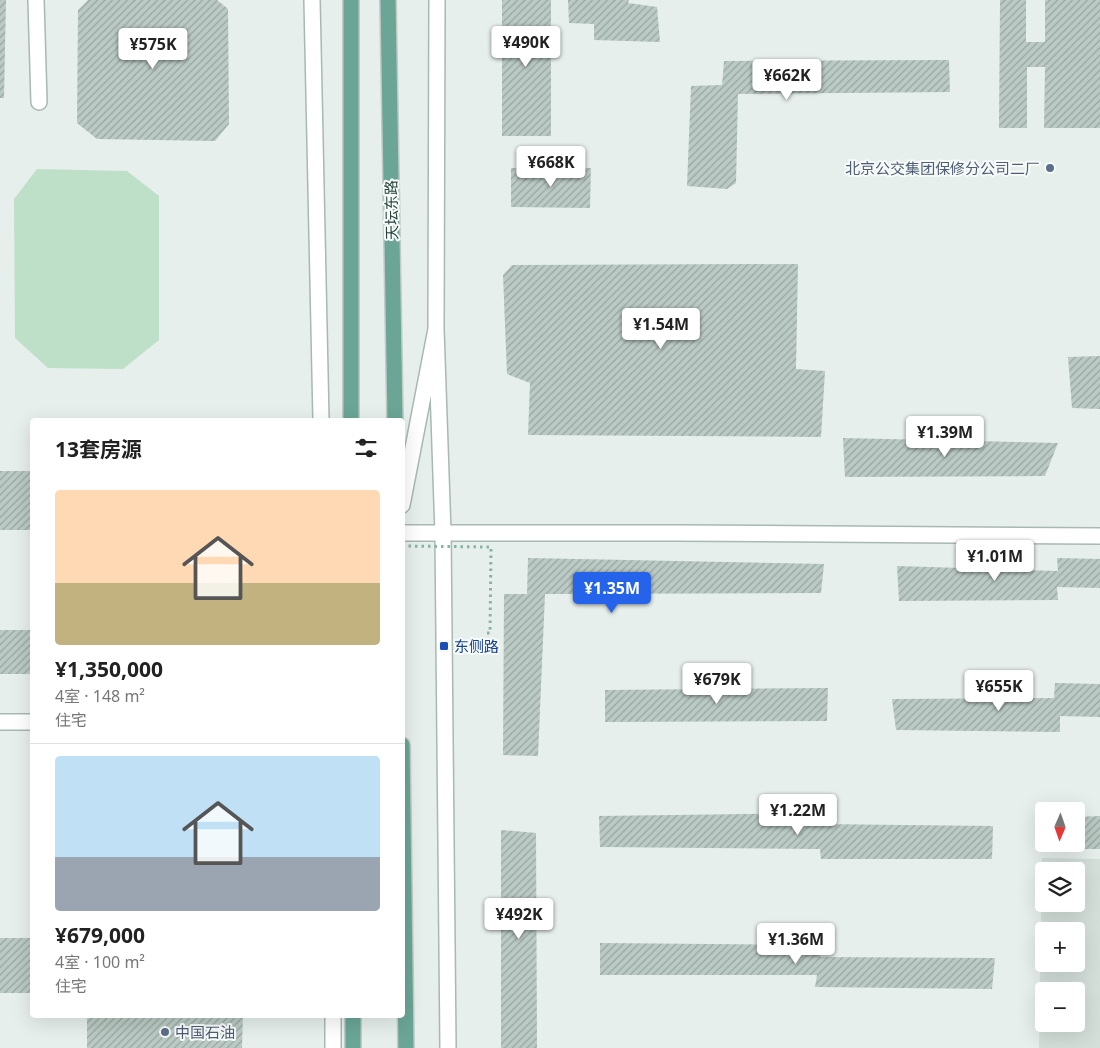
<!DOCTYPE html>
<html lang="zh">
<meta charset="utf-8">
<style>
:root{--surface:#fff;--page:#f6f6f6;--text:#222;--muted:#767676;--line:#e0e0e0;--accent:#2563eb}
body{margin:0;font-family:"Noto Sans","Noto Sans SC",sans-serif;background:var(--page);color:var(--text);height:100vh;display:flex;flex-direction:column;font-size:19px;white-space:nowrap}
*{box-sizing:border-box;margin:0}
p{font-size:16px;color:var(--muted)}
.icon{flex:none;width:28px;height:28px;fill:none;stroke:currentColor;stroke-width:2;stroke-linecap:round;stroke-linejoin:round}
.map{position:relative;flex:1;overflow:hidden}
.drawer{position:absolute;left:30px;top:418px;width:375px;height:600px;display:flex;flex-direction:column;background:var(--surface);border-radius:5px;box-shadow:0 5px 20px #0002}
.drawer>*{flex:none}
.needle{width:32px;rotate:182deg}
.tools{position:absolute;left:1035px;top:802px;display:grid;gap:10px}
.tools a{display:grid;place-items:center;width:50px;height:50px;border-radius:5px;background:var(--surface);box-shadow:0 5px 20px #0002;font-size:25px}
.price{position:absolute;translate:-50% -42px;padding:0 11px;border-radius:5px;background:#fff;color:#222;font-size:16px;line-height:32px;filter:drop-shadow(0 1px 2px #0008)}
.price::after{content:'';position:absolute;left:50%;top:30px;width:15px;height:11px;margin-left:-8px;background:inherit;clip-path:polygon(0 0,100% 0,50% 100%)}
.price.selected{background:var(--accent);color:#fff}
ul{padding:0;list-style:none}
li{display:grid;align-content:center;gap:10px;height:265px;padding:0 25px}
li+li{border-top:1px solid var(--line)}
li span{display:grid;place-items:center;height:155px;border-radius:5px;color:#555}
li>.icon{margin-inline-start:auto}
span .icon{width:90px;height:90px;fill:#fffc;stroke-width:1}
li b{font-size:21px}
h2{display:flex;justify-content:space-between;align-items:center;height:60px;padding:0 25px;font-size:21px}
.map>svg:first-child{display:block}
.built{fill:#d4dfda;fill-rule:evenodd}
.green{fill:#bfe0c8}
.building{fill:url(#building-hatch)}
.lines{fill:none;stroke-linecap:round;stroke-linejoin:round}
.minor-casing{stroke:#a8b8b2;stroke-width:18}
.major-casing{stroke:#c2cac8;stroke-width:18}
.minor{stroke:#fff;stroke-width:15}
.major{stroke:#6aa596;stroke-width:15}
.path-bridge{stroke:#86b3a5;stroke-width:3;stroke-dasharray:2.5 4;stroke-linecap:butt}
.service-dot{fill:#5c6f8a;stroke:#f7fbf9;stroke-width:2}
.transit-dot{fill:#1a4fb4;stroke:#f7fbf9;stroke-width:2}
.labels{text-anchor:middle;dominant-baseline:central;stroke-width:4;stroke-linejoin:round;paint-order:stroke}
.service-label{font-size:15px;fill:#4e5e75;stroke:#f7fbf9;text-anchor:end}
.street-label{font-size:15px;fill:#24423a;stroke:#f7fbf9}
.transit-label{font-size:15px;fill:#164399;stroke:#f7fbf9;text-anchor:start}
</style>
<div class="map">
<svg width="1100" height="1048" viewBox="0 0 1100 1048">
<defs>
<pattern id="building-hatch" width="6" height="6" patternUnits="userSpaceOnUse" patternTransform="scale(1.25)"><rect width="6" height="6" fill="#bbcac4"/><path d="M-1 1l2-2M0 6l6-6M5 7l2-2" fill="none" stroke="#98a6a0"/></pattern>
</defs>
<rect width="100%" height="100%" fill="#e6efeb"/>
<path class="built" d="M1042 858 1100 859V1048H1039ZM1044 871H1076V904H1044ZM1044 931H1076V964H1044ZM1044 991H1076V1024H1044Z"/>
<path class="green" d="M37 169 127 171 159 196V340L123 369 48 368 15 338 14 199Z"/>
<path class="building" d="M0 0H6L4 98H0Z
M88 0H217L228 9 229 124 215 141 97 139 77 123 78 10Z
M502 0H551V136H502Z
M568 0H629L628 3 657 7 660 42 594 40V24L569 23Z
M1000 0H1026V42H1045V0H1100V128H1044L1045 67H1027V128H999Z
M949 60 950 92 738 94 736 183 727 189 687 186 691 86 722 85 724 61Z
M511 168H591L590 208 511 207Z
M798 264 796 369 825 371 821 437 528 435 530 383 507 374 503 275 512 265Z
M1100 356V409L1072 408 1068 357Z
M843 438 1058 443 1045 476 845 477Z
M0 471H32V530H0Z
M528 558 824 564 821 593 545 594 538 756 503 755 504 594H527Z
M1057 558 1100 559V588L1057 587 1058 600 899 601 897 566 1058 571Z
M0 630H32V674H0Z
M1055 683 1100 684V717L1060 716V732L896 730 892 699 1054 698Z
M828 688 827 721 605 722V690Z
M818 813 817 824 993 826 992 859H821L820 849 600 847 599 816Z
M1100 816V849H1069L1068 844H1076V817Z
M501 830 536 833 537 1048H501Z
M0 938H32V993H0Z
M600 943 820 945V957L995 958 992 989 815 987 817 975H600Z
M87 1015H243L242 1048H87Z"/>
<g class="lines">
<defs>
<path id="minor" d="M36 0 39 102
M312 0 321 420
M436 329 443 533 448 1048
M402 505 436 329 437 0
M402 533H678L1100 536
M0 722H32
M333 1015V1048"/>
<path id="major" d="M388 0 395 420
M351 420V0
M402 745 406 1048
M353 1015V1048"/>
</defs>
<use href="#minor" class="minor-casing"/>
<use href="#major" class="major-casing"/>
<use href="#minor" class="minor"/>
<use href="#major" class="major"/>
<path class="path-bridge" d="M402 546 491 547 490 633H484"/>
</g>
<g class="service-dot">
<circle cx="1050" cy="168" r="5"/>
<circle cx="165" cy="1032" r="5"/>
</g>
<rect class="transit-dot" x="439" y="641" width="10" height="10" rx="2.5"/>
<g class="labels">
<g class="service-label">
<text x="1040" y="168">北京公交集团保修分公司二厂</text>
<text x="175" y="1032" text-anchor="start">中国石油</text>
</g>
<g class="street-label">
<text transform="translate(391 210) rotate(-91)">天坛东路</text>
</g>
<g class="transit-label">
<text x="454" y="646">东侧路</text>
</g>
</g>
</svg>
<div class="tools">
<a><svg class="needle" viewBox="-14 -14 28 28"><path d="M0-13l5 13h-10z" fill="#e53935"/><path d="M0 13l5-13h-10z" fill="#767676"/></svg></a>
<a><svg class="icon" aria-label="layers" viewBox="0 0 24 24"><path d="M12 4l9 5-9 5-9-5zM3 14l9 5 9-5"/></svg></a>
<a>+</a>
<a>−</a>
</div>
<b class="price" style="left:526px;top:68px">¥490K</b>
<b class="price" style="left:153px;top:70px">¥575K</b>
<b class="price" style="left:787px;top:101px">¥662K</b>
<b class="price" style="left:551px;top:188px">¥668K</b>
<b class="price" style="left:661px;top:350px">¥1.54M</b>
<b class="price" style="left:945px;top:458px">¥1.39M</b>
<b class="price" style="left:995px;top:582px">¥1.01M</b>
<b class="price selected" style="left:612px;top:614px">¥1.35M</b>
<b class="price" style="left:717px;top:705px">¥679K</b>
<b class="price" style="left:999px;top:712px">¥655K</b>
<b class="price" style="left:798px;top:836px">¥1.22M</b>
<b class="price" style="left:519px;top:940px">¥492K</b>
<b class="price" style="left:796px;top:965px">¥1.36M</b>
<section class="drawer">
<h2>13套房源<svg class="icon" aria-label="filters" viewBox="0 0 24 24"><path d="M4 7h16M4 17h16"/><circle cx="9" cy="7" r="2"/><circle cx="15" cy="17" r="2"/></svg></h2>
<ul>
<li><span style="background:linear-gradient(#ffd9b3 60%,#c2b280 0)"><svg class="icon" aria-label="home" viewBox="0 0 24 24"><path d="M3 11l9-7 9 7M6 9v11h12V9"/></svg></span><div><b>¥1,350,000</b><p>4室 · 148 m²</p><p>住宅</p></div></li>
<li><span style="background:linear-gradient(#bfe0f5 65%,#9aa5b1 0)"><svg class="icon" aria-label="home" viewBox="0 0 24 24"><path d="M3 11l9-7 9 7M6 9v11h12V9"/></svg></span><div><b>¥679,000</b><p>4室 · 100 m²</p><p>住宅</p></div></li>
</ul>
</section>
</div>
